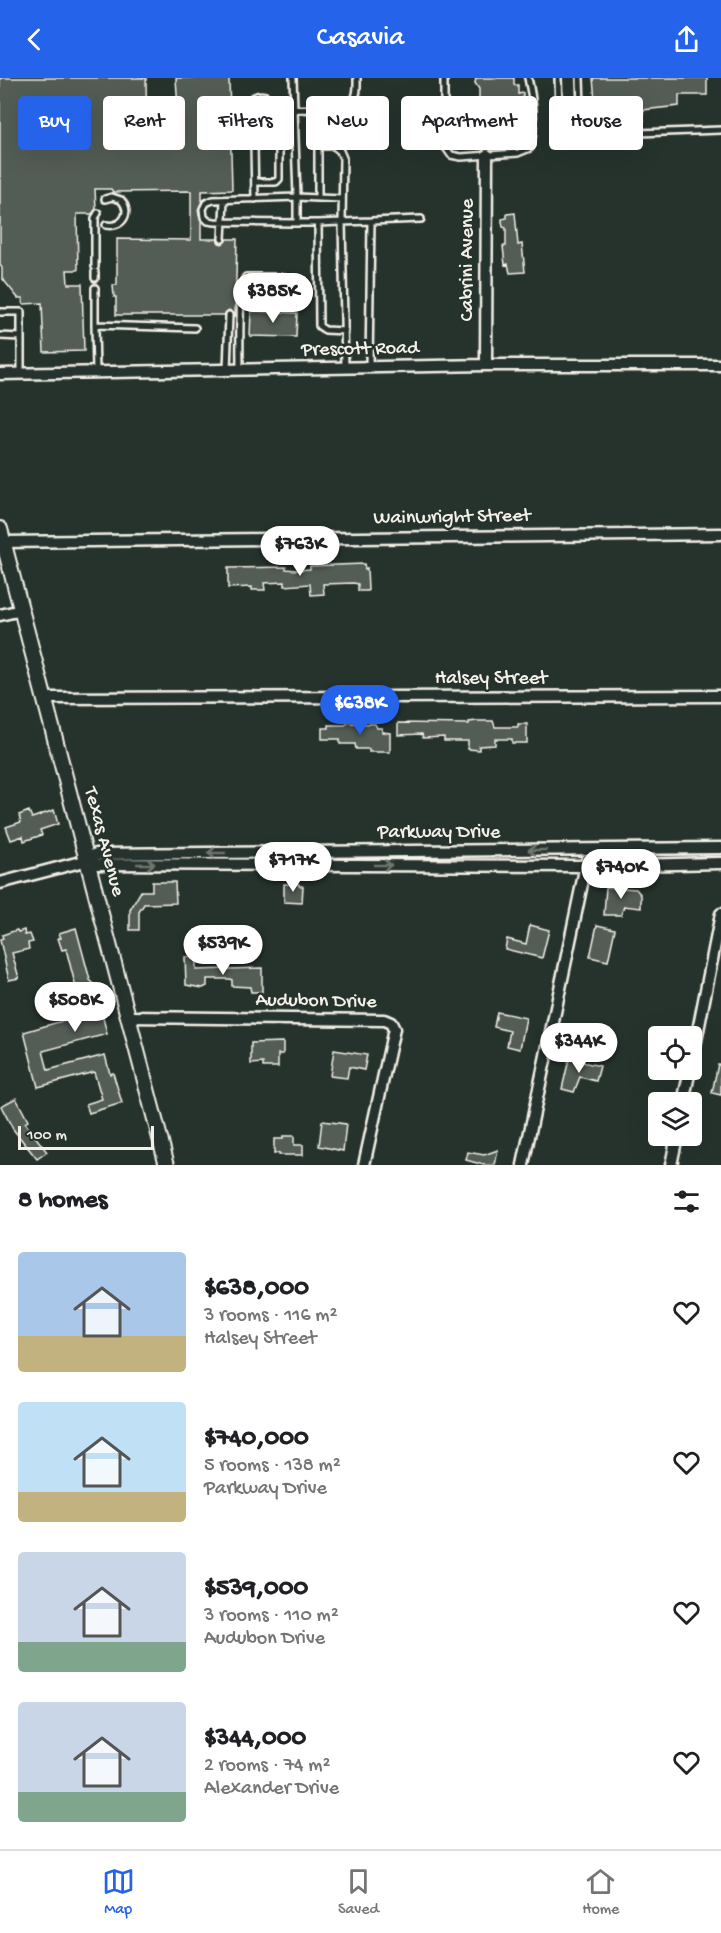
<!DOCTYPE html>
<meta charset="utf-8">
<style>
:root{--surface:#fff;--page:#f6f6f6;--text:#202124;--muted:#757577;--line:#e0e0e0;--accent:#2563eb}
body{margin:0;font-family:"Gochi Hand",sans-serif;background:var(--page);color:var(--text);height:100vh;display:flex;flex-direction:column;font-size:22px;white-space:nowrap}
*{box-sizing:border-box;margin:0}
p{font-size:20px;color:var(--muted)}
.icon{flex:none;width:33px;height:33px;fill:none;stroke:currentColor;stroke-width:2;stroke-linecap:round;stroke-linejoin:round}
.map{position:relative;height:1087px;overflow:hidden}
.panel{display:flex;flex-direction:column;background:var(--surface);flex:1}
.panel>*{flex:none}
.hud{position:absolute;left:18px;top:18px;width:686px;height:54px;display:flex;gap:12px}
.buttons{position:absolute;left:648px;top:948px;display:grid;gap:12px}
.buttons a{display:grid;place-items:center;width:54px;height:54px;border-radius:6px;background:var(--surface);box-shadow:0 6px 24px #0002;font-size:30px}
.scale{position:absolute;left:18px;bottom:15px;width:136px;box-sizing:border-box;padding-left:6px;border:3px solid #f4f1e8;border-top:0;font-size:16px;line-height:21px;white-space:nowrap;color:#f4f1e8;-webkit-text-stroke:4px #26332d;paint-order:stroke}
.price{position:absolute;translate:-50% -51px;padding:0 14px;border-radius:21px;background:#fff;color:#222;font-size:20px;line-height:39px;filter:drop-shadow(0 2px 3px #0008)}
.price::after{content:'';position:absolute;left:50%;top:36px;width:18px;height:14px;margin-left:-9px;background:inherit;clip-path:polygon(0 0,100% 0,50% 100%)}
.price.active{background:var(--accent);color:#fff}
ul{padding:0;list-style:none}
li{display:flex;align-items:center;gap:18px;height:150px;padding:0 18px}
li span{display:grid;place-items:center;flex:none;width:168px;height:120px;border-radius:6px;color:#555}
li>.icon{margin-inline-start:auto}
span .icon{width:72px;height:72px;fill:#fffc;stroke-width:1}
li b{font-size:26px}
h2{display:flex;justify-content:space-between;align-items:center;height:72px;padding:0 18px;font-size:26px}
.chip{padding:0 21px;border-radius:6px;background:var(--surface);box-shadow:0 6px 24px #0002;font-size:21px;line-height:54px}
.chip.active{background:var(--accent);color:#fff}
header{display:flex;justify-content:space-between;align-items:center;height:78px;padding:0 18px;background:var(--accent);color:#fff;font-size:27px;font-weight:600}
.dock{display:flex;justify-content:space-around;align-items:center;height:84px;border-top:2px solid var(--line);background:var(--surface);font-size:16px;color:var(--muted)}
.dock a{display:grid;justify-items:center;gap:3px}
.dock .active{color:var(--accent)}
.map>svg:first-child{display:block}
.building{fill:#525c55;stroke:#f4f1e8;stroke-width:1.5}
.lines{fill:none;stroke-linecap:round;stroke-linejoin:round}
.lane-casing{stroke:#f4f1e8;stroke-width:10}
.street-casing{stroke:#f4f1e8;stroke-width:15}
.secondary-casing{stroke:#f4f1e8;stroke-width:18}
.lane{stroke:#26332d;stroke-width:5}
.street{stroke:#26332d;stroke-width:10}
.secondary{stroke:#26332d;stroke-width:14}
.oneway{stroke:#6e766e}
.labels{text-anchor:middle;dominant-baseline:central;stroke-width:5;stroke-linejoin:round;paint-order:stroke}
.street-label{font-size:20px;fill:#f4f1e8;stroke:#26332d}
</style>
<header><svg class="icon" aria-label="back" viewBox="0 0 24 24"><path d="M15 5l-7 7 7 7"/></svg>Casavia<svg class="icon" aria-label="share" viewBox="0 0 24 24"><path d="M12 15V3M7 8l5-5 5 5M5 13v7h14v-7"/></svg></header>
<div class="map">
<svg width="721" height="1087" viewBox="0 0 721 1087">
<rect width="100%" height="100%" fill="#26332d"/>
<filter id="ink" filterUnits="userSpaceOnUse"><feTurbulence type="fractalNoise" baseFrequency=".0167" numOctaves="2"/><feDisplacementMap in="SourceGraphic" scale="12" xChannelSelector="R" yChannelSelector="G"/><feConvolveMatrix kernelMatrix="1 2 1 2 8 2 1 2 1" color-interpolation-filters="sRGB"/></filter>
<g filter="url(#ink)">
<path class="building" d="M0 0H146L147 62 180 63 176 0H229L232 112 202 113V123L198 132 201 143V161H217L219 165 222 166 227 161H237L235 237 229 232 224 237H116V219H114L113 207H117V161L191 162V113L113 114 111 111H95L96 131 92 136H77L78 192H67L68 206H82L84 273 44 274 42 225 23 226V220H18L2 200V190L0 187Z
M476 0H514V7H518V16L523 15V31H515V46H520V61L472 62 471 40 479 39V11L475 5Z
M593 0H707V17H679V28L643 32 644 43 628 45 627 30 596 33Z
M515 135 518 167 522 166 525 194 510 195 508 186 505 187 503 168H506V150L503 149 502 144V141L507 140V136Z
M251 233 297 235 296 259 250 258Z
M364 486 365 491 367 490 368 513H358V506L354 505 323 506 324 516 311 517 310 506 285 508V504L264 505 265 512H252V509L228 510V490L286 489V491L296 492 310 491V488Z
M477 643H493L495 649H518V646H527V665H512V661H495V667L479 668V672L468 671V663H444V659L423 660 422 656 398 657V645L469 646V644Z
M348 645 375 646 377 650H382V654L390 655V674H369V671H356L355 666H340V661H322V650H329V647H345Z
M54 732 58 746 40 752 42 757 24 763 23 758 11 762 6 749 21 744 19 737 29 733 32 740Z
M152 804H175L176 825 144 826 139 834V852H130V832L141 813H152Z
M284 806H299V808H303L302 825 284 824Z
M606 809 636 811 641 817V830L624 828 621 837H604Z
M530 847 549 852 542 880 505 871 507 861 526 866Z
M597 847 615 851 608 883 590 879Z
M76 850 90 902 95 907 107 956 43 973 48 992 105 977 110 996 113 995 122 1025 89 1035 86 1026 102 1021 94 994 38 1009 24 954 83 937 66 871 62 872 58 860H61L59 855Z
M17 852 18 854 24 852 25 857 30 856 33 864 28 865 29 871 12 875 19 900 9 902 0 862 3 861 2 857Z
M185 879H196V892L262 890V914H251L250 909 232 908V902L230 901H207V908L203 910 186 907Z
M497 934 526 940 520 971 507 968 510 953 494 949Z
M283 964V976H278V989H263V985L251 986V965Z
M334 972 367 977 364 992 349 989 347 1000 330 998Z
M569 981 600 988 596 1003 580 999 574 1014 562 1011Z
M718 986 721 987V1017L712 1015Z
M16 1020 28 1043 25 1045 47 1074 37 1081 13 1051 1 1028Z
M322 1043 346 1046 343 1073 319 1068Z
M283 1058H294V1067H303V1077H279V1075L274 1076V1061H283Z
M498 1072 495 1087H484L466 1082 468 1074 484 1077Z"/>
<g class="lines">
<defs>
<path id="lane" d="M293 0 297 119 213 122 206 125 203 131 204 139 208 143 215 144 297 145
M444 0V67L451 77 461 79 518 75 530 70C536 49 533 20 528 0
M558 0 560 58 582 57
M580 0 582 57 721 52
M247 30 251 40C278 58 281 5 252 20
M273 30C289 31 344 35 353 23 358 17 357 8 357 0
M318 44V68H334L340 73 343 80 342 144 318 145 319 248 325 252 345 253
M318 68V120L342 121
M255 104H276L279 101V66L277 62 258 63 254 68 255 121
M105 121 112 119 121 122C132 134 123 150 106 147
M318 145H297V119L318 120
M222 161 224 122
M95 189V140L98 135
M95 194V200
M95 210V247
M0 234H21V296
M0 258 21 259
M369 289 371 143 421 141
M345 290 342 144 371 143
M227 292 229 237
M240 292C240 275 238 208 246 199H283L288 202 289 222 285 226H241
M96 294 95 247 195 250"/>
<path id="street" d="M486 287 487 77
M0 296 486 287H721
M3 464 721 456
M0 537 21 532
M45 620 721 618
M88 782 97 786 586 788 721 785
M0 805 88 782 96 776 721 770
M129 939 384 942 391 945 394 951 364 1087
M692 983 721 836
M683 1024 690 992
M523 1087 587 782
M671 1087 677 1058"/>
<path id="secondary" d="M0 451 167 1087"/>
</defs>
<use href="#lane" class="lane-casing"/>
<use href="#street" class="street-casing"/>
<use href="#secondary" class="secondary-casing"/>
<use href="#lane" class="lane"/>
<use href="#street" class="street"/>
<use href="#secondary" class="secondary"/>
</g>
<defs><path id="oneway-shaft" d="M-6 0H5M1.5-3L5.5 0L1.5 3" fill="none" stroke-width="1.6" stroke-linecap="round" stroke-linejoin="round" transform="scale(1.5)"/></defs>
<g class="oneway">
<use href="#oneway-shaft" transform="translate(537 772) rotate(180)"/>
<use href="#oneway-shaft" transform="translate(216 775) rotate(180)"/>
<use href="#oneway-shaft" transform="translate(146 786)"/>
<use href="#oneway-shaft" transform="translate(383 787)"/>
</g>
</g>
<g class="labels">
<g class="street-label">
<text transform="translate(468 182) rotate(-90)">Cabrini Avenue</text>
<text transform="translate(360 272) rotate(-1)">Prescott Road</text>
<text transform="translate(452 440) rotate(-1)">Wainwright Street</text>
<text x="491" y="601">Halsey Street</text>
<text x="439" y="755">Parkway Drive</text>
<text transform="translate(103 764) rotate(75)">Texas Avenue</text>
<text transform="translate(316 924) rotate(1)">Audubon Drive</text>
</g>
</g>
</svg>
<div class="buttons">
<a><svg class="icon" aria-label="locate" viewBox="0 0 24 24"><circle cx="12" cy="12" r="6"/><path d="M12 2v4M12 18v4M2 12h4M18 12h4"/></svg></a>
<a><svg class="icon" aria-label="layers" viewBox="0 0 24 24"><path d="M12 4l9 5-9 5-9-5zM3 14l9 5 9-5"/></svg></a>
</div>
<div class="scale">100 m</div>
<b class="price" style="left:273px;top:246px">$385K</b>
<b class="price" style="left:300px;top:499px">$763K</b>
<b class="price active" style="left:360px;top:658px">$638K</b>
<b class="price" style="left:293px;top:815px">$717K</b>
<b class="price" style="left:621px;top:822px">$740K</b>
<b class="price" style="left:223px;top:898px">$539K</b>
<b class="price" style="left:75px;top:955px">$508K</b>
<b class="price" style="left:579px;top:996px">$344K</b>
<div class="hud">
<a class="chip active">Buy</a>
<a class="chip">Rent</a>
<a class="chip">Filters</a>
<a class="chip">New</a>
<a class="chip">Apartment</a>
<a class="chip">House</a>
</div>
</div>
<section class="panel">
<h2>8 homes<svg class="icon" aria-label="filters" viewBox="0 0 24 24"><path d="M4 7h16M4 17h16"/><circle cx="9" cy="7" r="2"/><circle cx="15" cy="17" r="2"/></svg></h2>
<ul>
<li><span style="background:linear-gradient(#a9c7e8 70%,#c2b280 0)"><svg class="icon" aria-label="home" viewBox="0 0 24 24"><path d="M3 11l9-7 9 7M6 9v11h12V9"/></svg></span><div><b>$638,000</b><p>3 rooms · 116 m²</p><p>Halsey Street</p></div><svg class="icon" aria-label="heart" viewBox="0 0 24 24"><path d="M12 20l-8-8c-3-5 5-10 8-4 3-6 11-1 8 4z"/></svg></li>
<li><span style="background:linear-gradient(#bfe0f5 75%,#c2b280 0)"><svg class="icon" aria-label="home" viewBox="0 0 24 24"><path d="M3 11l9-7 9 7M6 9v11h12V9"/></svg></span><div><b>$740,000</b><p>5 rooms · 138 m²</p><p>Parkway Drive</p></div><svg class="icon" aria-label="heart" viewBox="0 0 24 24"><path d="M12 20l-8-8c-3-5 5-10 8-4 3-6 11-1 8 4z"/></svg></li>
<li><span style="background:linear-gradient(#c9d6e8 75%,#7fa58c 0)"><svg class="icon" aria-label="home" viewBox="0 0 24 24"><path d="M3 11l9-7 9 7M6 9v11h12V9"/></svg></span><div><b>$539,000</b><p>3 rooms · 110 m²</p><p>Audubon Drive</p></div><svg class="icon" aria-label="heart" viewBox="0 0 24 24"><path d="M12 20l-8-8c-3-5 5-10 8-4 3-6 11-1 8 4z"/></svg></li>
<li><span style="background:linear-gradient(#c9d6e8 75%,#7fa58c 0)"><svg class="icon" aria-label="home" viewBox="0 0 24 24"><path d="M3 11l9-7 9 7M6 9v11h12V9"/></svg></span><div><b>$344,000</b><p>2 rooms · 74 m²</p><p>Alexander Drive</p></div><svg class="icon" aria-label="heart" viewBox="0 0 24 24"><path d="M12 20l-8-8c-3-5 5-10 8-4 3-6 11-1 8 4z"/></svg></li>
</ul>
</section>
<nav class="dock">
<a class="active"><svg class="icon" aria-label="map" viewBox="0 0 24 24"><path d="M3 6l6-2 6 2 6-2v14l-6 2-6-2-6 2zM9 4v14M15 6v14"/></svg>Map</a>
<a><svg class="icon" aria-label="saved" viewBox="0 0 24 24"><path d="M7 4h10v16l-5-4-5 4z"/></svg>Saved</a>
<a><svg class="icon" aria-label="home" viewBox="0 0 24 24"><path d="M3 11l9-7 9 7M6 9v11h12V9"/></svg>Home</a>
</nav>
